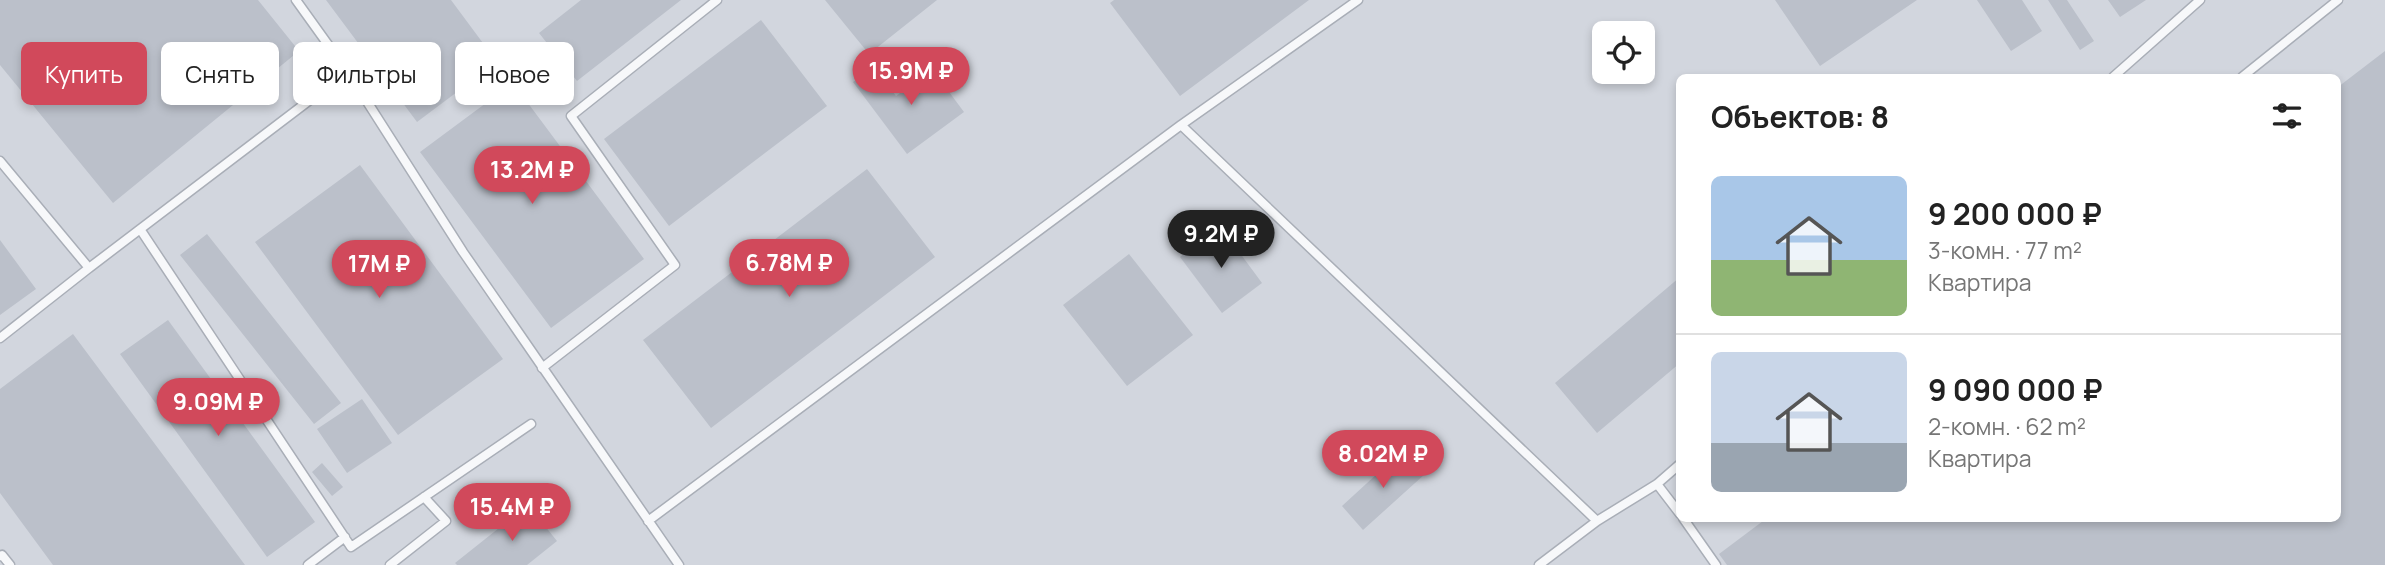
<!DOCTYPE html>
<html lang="ru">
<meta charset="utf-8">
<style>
:root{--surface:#fff;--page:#f2f2f2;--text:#222;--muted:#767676;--line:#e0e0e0;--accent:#d1495b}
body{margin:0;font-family:Manrope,sans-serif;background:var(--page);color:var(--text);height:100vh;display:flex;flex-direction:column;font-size:26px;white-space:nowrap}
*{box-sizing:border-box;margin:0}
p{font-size:23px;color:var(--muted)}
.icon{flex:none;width:38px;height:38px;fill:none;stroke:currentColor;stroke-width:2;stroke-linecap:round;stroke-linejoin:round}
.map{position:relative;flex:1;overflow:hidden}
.drawer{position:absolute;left:1676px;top:74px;width:665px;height:448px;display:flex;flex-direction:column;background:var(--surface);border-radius:10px;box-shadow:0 4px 10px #0003}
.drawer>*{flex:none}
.top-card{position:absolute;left:21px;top:42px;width:665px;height:63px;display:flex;gap:14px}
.tools{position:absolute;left:1592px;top:21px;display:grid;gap:14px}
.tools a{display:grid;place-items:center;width:63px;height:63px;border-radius:10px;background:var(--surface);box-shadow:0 4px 10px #0003;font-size:35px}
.price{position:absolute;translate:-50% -60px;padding:0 16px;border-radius:24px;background:var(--accent);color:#fff;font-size:23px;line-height:46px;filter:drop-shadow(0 2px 4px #0008)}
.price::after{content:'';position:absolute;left:50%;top:42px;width:21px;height:16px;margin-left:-10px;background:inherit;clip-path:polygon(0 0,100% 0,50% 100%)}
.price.active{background:#222;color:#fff}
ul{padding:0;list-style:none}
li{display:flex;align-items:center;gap:21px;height:175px;padding:0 35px}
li+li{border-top:2px solid var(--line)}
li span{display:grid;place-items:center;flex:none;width:196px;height:140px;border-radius:10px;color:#555}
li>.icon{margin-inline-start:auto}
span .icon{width:84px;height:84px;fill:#fffc;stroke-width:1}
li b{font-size:30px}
h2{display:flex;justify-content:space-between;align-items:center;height:84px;padding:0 35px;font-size:30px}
.chip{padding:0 24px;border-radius:10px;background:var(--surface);box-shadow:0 4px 10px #0003;font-size:24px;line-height:63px}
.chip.active{background:var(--accent);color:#fff}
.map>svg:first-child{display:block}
.built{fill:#d2d6de;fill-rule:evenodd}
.building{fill:#bbc0ca}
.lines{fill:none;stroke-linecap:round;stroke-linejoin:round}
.service-casing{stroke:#a9aeb7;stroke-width:11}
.service{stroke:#f7f8fa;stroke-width:8}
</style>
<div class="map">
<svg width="2385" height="565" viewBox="0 0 2385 565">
<rect width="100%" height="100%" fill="#e4e7ec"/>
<path class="built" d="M0 0H2385V565H0ZM1605 33H1643V72H1605ZM1680 77H2338V518H1680Z"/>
<path class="building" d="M0 0H258L299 51 113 203 0 65Z
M326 0H451L497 62 417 122Z
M581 0H681L577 81 539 33Z
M825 0H937L869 54Z
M1114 0H1309L1180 96 1110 3Z
M1775 0H1917L1820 66Z
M1977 0H2022L2042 31 2011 51Z
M2048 0H2067L2094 41 2080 50Z
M2108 0H2146L2120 17Z
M761 20 827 106 669 226 604 139Z
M2385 51V565H1727L1719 554 1767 518H2338V87Z
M875 67 896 96 932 69 964 112 907 154 853 82Z
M513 83 644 259 551 328 420 152Z
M360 165 503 359 398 435 255 242Z
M867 169 935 257 711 428 643 340Z
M1220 226 1262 283 1222 313 1180 257Z
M207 234 341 403 314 424 180 255Z
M0 240 36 289 0 315Z
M1129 254 1193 335 1127 386 1063 305Z
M1680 277V363L1597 433 1555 383Z
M168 320 315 522 267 557 120 354Z
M73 334 245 565H53L0 493V389Z
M362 399 392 443 347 473 317 429Z
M1403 450 1425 474 1363 530 1342 506Z
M322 463 343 487 332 496 312 472Z
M528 505 557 541 527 565H457L455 563Z"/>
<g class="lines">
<defs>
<path id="service" d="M296 0 352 78 463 252 679 565
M2113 77 2200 0
M2242 77 2338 0
M1181 125 1358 0
M0 161 89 268 0 338
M140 229 351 547 531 424
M89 268 348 71
M542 368 675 265 571 116 717 0
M1657 484 1680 514
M1683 518 1716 565
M648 521 1181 125 1597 521
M0 556 2 555 10 565
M308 565 345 537
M390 565 446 521 424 497
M1539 565 1597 521 1657 484 1680 464"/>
</defs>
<use href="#service" class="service-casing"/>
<use href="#service" class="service"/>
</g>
</svg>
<div class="tools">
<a><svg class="icon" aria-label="locate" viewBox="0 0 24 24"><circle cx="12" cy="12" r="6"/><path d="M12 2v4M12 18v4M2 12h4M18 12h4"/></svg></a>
</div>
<b class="price" style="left:911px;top:107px">15.9M ₽</b>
<b class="price" style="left:532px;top:206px">13.2M ₽</b>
<b class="price active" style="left:1221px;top:270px">9.2M ₽</b>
<b class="price" style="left:789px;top:299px">6.78M ₽</b>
<b class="price" style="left:379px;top:300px">17M ₽</b>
<b class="price" style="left:218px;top:438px">9.09M ₽</b>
<b class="price" style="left:1383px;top:490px">8.02M ₽</b>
<b class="price" style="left:512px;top:543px">15.4M ₽</b>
<div class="top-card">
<a class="chip active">Купить</a>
<a class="chip">Снять</a>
<a class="chip">Фильтры</a>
<a class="chip">Новое</a>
</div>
<section class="drawer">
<h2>Объектов: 8<svg class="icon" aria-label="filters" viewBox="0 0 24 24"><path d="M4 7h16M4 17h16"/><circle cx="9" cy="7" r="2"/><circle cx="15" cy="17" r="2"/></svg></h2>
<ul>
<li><span style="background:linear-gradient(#a9c7e8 60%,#8fb573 0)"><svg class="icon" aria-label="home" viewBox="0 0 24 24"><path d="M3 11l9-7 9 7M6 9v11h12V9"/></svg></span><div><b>9 200 000 ₽</b><p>3-комн. · 77 m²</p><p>Квартира</p></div></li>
<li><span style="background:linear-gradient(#c9d6e8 65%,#9aa5b1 0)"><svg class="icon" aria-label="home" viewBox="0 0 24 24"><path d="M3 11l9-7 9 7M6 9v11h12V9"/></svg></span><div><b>9 090 000 ₽</b><p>2-комн. · 62 m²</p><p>Квартира</p></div></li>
</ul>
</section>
</div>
